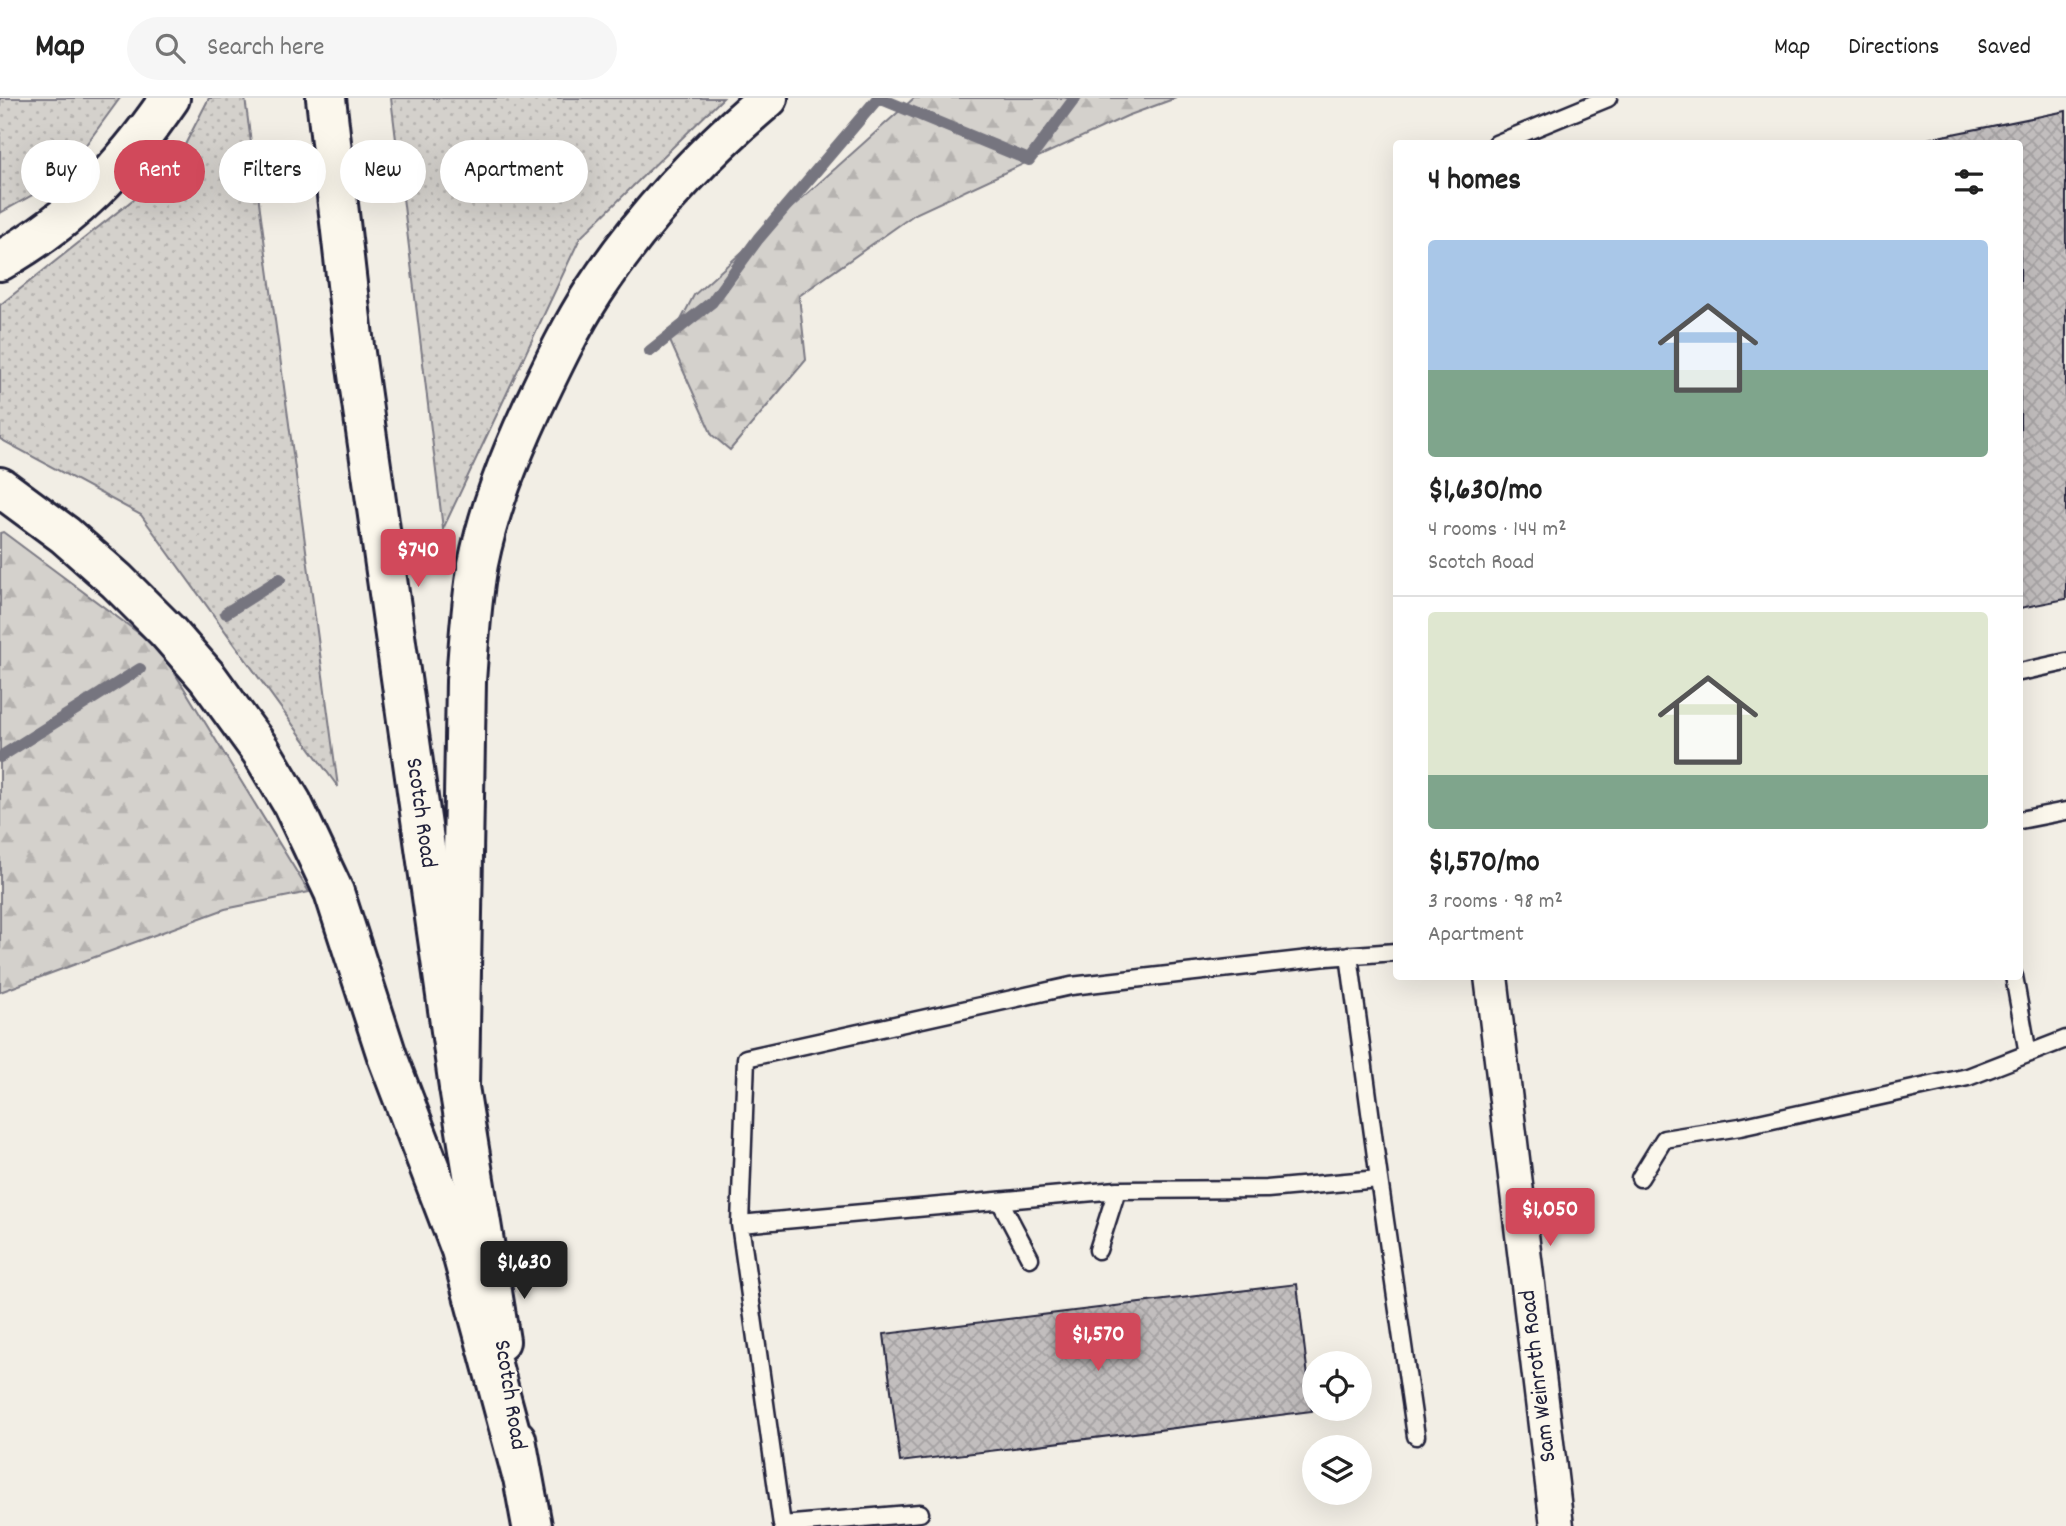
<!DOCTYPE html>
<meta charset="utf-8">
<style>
:root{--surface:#fff;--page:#f6f6f6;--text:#222;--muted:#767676;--line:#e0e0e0;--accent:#d1495b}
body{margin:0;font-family:Dekko,sans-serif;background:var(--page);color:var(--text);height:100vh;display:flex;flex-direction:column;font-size:26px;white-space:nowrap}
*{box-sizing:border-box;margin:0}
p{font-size:23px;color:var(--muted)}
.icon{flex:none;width:38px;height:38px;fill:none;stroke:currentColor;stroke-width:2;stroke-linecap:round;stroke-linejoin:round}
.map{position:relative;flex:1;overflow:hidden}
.sheet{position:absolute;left:1393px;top:42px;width:630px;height:840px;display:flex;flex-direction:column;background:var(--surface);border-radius:7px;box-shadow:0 7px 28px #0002}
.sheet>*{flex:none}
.guide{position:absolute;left:21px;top:42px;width:665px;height:63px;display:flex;gap:14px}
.fabs{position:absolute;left:1302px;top:1253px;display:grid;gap:14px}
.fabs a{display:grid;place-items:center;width:70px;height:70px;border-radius:50%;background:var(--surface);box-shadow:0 7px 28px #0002;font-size:35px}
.price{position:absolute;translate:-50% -60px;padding:0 16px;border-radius:7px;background:var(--accent);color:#fff;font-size:23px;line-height:46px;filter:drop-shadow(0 2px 4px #0008)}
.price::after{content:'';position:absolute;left:50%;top:42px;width:21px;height:16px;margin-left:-10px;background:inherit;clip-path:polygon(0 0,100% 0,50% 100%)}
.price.active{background:#222;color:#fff}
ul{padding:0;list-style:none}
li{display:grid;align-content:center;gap:14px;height:371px;padding:0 35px}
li+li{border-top:2px solid var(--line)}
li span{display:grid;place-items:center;height:217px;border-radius:7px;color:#555}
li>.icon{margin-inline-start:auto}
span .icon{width:126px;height:126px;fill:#fffc;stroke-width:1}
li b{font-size:30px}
h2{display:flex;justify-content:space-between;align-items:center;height:84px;padding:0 35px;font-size:30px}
.chip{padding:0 24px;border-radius:32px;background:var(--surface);box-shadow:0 7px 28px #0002;font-size:24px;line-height:63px}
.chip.active{background:var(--accent);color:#fff}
header{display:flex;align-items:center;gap:42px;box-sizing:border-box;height:98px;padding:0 35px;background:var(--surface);border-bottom:2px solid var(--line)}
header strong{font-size:33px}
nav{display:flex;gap:38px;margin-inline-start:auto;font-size:24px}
.search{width:490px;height:63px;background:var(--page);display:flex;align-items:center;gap:18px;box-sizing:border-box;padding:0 24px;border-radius:38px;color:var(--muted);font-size:26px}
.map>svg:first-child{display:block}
.grass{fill:url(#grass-dots);stroke:#7b7a84;stroke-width:2}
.forest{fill:url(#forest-firs);stroke:#7b7a84;stroke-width:2}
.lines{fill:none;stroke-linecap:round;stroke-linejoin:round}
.stream{stroke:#76747f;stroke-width:12}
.building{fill:url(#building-cross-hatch);stroke:#22223b;stroke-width:2}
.lane-casing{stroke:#22223b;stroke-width:21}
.street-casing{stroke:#22223b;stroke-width:37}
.secondary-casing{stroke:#22223b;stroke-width:44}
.highway-casing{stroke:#22223b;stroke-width:44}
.lane{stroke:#fbf7ec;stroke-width:16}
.street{stroke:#fbf7ec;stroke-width:32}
.secondary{stroke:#fbf7ec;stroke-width:38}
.highway{stroke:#fbf7ec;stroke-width:38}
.labels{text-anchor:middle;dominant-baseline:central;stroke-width:5;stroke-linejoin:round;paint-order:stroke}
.street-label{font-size:24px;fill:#22223b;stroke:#fbf7ec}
</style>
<header>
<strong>Map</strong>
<div class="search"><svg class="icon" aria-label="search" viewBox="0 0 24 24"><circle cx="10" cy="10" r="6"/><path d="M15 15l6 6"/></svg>Search here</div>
<nav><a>Map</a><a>Directions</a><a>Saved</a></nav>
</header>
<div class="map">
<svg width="2066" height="1428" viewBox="0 0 2066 1428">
<defs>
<pattern id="grass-dots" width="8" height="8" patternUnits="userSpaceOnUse" patternTransform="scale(1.75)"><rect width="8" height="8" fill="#d4d1cc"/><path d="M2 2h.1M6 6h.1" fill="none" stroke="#b6b3b0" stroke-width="1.8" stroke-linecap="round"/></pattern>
<pattern id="forest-firs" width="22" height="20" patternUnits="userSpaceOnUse" patternTransform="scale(1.75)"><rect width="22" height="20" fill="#d4d1cc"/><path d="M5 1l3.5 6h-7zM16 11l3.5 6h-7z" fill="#b6b3b0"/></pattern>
<pattern id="building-cross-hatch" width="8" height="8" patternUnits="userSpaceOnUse" patternTransform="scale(1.75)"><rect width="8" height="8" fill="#c2bebe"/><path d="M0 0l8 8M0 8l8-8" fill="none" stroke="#a6a3a4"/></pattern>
</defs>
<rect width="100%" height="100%" fill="#f2eee5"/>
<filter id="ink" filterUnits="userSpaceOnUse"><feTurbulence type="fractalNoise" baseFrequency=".0143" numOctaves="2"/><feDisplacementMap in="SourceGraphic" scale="14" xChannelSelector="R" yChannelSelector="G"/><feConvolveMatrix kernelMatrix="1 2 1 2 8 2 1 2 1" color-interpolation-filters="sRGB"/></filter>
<g filter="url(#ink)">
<path class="grass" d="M0 0H120L61 81 0 115Z
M209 0H245L338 689 141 417 0 341V207L173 70Z
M391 0H723L580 140 443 431Z"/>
<path class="forest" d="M914 0H1176L1127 18 915 116 799 198 806 262 730 352 712 337 670 243 694 197Z
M3 434 160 551 309 794 225 811 0 894V435Z"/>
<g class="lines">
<path class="stream" d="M879 0 1029 62 1075 0
M650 253 712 204 758 141 878 0
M226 515 280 481
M0 659 140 571"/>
</g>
<path class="building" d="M2066 13V501L2020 510V46H1903Z
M1297 1186 1312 1313 900 1364 884 1236Z"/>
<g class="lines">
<defs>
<path id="lane" d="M1496 46 1608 0
M2020 574 2066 564
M2020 722 2066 713
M2014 878 2028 956
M1640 1080 1664 1041 1740 1029 1968 979 2066 941
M1379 1081 1416 1338
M1000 1103 1030 1160
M740 1126 1117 1092 1267 1091 1379 1081 1349 857
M1098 1152 1117 1092
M920 1415 782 1427 740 1126 746 960 1071 888 1327 859 1396 854"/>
<path id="street" d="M1491 878 1557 1428"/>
<path id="secondary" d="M326 0 354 248 459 989 500 1243
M516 1341 532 1428"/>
<path id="highway" d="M0 163C75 120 122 70 170 0
M0 389 65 437 117 483 167 533 208 580 261 653 292 705 334 794 387 958 461 1152 521 1374
M459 989 466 583C469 544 471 504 478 466 489 411 509 361 532 311 551 271 570 230 594 193 642 120 701 57 768 0"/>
</defs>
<use href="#lane" class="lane-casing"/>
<use href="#street" class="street-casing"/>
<use href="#secondary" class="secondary-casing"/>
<use href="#highway" class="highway-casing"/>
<use href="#lane" class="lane"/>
<use href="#street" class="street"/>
<use href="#secondary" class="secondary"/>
<use href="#highway" class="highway"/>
</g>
</g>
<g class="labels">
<g class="street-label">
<text transform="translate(420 715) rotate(82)">Scotch Road</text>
<text transform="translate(1539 1278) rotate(-97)">Sam Weinroth Road</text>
<text transform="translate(509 1297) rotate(81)">Scotch Road</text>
</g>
</g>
</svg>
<div class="fabs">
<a><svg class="icon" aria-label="locate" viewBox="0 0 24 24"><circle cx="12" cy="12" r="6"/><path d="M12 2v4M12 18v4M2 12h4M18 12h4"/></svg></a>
<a><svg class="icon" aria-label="layers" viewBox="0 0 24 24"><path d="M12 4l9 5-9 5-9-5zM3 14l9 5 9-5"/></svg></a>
</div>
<b class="price" style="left:418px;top:491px">$740</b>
<b class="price" style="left:1550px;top:1150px">$1,050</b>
<b class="price active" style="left:524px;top:1203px">$1,630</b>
<b class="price" style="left:1098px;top:1275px">$1,570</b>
<div class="guide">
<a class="chip">Buy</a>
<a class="chip active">Rent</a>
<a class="chip">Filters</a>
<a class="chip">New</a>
<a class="chip">Apartment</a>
</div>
<section class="sheet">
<h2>4 homes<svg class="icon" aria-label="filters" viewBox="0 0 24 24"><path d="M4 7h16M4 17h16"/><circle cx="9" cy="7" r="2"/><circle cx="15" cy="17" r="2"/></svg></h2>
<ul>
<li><span style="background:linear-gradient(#a9c7e8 60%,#7fa58c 0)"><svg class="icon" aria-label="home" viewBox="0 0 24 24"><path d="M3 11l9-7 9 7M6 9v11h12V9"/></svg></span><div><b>$1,630/mo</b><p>4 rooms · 144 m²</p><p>Scotch Road</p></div></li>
<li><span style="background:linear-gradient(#dfe7d0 75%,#7fa58c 0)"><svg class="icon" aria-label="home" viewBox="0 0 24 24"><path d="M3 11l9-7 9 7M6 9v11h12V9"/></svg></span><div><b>$1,570/mo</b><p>3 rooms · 98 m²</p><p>Apartment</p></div></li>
</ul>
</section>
</div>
